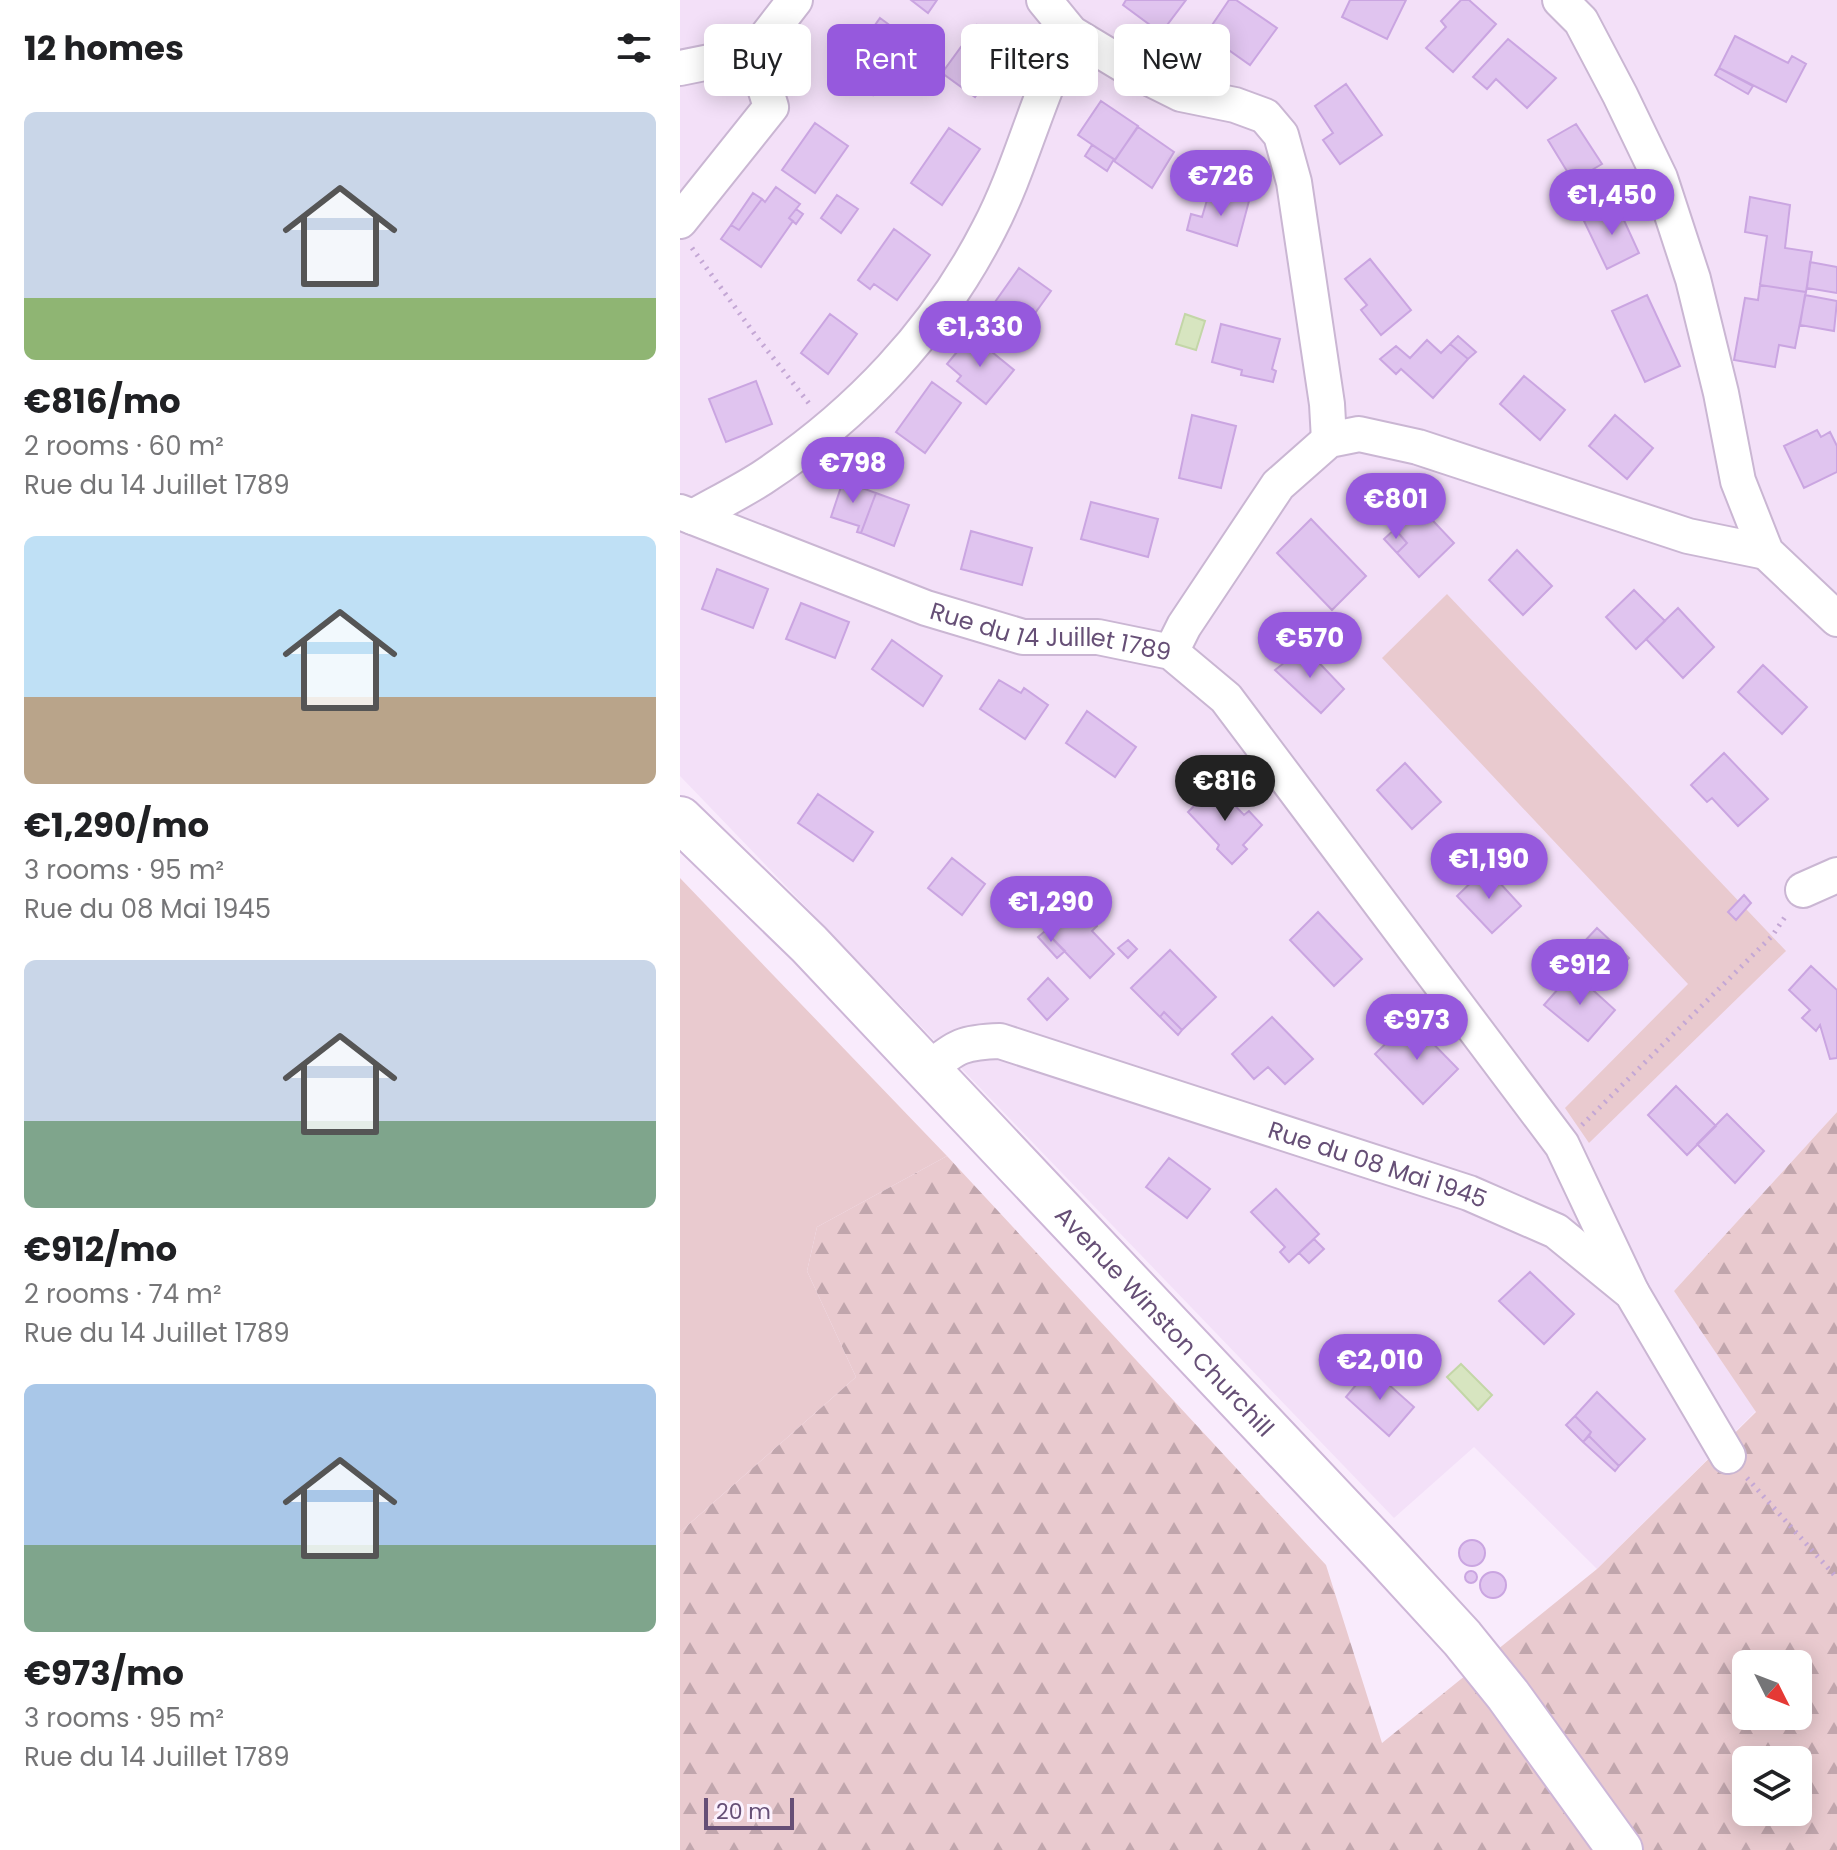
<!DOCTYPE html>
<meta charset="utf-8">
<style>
:root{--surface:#fff;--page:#f2f2f2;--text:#202124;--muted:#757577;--accent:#9659dd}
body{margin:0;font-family:Poppins,sans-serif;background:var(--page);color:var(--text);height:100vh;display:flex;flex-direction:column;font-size:30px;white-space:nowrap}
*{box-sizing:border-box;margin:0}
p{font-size:26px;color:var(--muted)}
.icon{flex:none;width:44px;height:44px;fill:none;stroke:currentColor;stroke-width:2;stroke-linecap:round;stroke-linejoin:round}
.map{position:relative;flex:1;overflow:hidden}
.panel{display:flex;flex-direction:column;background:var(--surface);width:680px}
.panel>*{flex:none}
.guide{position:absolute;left:24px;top:24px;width:760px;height:72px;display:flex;gap:16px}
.needle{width:52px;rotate:132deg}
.tools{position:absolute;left:1052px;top:1650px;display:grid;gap:16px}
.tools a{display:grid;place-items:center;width:80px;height:80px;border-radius:12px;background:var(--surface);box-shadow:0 4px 20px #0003;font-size:40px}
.scale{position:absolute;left:24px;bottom:20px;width:90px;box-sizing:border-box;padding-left:8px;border:4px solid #664f76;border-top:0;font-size:22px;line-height:28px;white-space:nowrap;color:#664f76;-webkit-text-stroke:6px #fcf2fe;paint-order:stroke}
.price{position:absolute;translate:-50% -68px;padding:0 18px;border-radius:28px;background:var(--accent);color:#fff;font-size:26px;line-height:52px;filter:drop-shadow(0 2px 4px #0008)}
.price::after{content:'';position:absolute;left:50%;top:48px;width:24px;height:18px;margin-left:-12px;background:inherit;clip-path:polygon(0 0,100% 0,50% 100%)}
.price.on{background:#222;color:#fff}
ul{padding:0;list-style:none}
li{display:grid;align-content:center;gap:16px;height:424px;padding:0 24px}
li span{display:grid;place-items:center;height:248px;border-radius:12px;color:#555}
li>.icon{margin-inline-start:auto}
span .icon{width:144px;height:144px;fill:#fffc;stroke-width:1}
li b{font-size:34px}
h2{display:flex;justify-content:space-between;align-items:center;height:96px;padding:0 24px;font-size:34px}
.chip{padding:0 28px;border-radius:12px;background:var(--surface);box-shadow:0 4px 20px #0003;font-size:28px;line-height:72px}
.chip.on{background:var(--accent);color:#fff}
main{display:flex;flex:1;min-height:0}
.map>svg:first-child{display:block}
.residential{fill:#f3e0f8}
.green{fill:#e9cacf}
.forest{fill:url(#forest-firs);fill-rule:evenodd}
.water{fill:#d7e5c0;stroke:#c3d6a7;stroke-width:2}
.building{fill:#e0c4ef;stroke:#caa5e1;stroke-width:2}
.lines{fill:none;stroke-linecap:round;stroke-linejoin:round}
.street-casing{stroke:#cab6d3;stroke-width:38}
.secondary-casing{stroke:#cdb6d7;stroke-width:48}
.path{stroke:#c4a7d5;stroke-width:5;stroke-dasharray:2 6;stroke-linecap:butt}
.street{stroke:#fff;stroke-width:34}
.secondary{stroke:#fff;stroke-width:44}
.labels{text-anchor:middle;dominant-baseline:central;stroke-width:8;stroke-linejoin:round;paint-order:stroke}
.street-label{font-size:24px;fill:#664f76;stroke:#fcf2fe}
</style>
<main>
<section class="panel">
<h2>12 homes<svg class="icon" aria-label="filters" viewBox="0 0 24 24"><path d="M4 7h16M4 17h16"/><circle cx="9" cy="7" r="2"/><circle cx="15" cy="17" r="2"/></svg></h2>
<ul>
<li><span style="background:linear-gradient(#c9d6e8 75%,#8fb573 0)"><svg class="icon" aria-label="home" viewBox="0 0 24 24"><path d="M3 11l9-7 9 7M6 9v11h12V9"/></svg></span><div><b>€816/mo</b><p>2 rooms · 60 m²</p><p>Rue du 14 Juillet 1789</p></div></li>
<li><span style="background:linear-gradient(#bfe0f5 65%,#b9a48a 0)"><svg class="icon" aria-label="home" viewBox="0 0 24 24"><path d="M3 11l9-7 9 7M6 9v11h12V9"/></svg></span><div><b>€1,290/mo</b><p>3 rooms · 95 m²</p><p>Rue du 08 Mai 1945</p></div></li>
<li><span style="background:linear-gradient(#c9d6e8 65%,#7fa58c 0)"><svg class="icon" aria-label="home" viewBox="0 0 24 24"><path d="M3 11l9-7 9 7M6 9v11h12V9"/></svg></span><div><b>€912/mo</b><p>2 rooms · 74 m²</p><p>Rue du 14 Juillet 1789</p></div></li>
<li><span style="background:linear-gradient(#a9c7e8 65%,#7fa58c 0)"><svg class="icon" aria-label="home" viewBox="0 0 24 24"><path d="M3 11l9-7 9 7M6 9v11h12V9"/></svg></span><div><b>€973/mo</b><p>3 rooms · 95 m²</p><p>Rue du 14 Juillet 1789</p></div></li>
</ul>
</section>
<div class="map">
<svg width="1157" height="1850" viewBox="0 0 1157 1850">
<defs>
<pattern id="forest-firs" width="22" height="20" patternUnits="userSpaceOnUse" patternTransform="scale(2)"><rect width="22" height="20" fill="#e9cacf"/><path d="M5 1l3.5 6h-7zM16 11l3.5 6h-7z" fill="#c1a6ad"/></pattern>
</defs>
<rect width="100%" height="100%" fill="#f9ebfc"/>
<path class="residential" d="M0 0H1157V1112L994 1291 1076 1411 917 1569 794 1447 714 1518 0 776Z"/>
<path class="green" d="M767 594 1106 951 909 1143 885 1108 1008 984 702 658Z
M0 878 267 1156 137 1227 127 1271 176 1377 0 1532Z"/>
<path class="forest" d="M1157 1112V1850H0V1532L176 1377 127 1271 137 1227 267 1156 646 1565 702 1743 917 1569 1076 1412 994 1291ZM1066 1664H1118V1716H1066ZM1066 1760H1118V1812H1066Z"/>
<path class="water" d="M505 314 525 321 516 350 496 344Z
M781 1364 812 1395 798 1410 767 1377Z"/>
<path class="building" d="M231 0H257L248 13Z
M446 0H506L481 33 443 5Z
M549 0H556L597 28 570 65 526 34Z
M670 0H726L707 39 662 17Z
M781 0H789L816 24 773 72 746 48 766 27 761 21Z
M200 18 231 41 193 95 161 73Z
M297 25 330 49 295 97 262 73Z
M1055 36 1108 63 1112 56 1126 64 1106 102 1039 68Z
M828 39 876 78 847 108 816 79 807 89 793 77Z
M1039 68 1073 86 1068 94 1035 75Z
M666 84 702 135 660 164 643 140 653 133 635 106Z
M421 101 458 126 435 160 398 135Z
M135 123 168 146 135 193 102 170Z
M896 124 922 164 893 181 868 140Z
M458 127 494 152 472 188 434 161Z
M269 128 300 149 262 205 231 183Z
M412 145 434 159 427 171 405 156Z
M96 187 120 204 109 218 113 221 81 267 41 239 51 225 59 230 82 199 85 202Z
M530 190 569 201 557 246 507 230 511 214 522 217Z
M73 193 82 199 59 230 51 225Z
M157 195 178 209 161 233 141 218Z
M1070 197 1110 205 1105 248 1132 252 1126 292 1080 285 1087 236 1065 232Z
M937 205 959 253 927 269 904 221Z
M116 209 123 214 116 224 109 218Z
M214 229 250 255 217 300 194 284 190 289 178 280Z
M690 259 731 310 701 335 681 310 687 305 665 279Z
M1130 262 1157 267V293L1127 288Z
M339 268 371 291 335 341 303 319Z
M1080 285 1126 292 1115 348 1099 345 1095 367 1054 360 1065 298 1078 300Z
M967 295 1000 366 965 382 932 311Z
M1125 295 1157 301 1154 331 1120 325Z
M150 314 177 334 148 374 121 353Z
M541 324 600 339 592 369 596 371 593 382 561 375 562 370 532 362Z
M291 335 334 370 306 404 277 381 281 376 267 364Z
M778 336 796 352 788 359 770 344Z
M747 340 761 353 770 344 788 359 753 398 721 369 716 374 700 359 716 346 730 358Z
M844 376 885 410 860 440 820 404Z
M76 381 92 424 46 442 29 399Z
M252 382 281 403 245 453 216 432Z
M512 415 556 426 541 488 499 478Z
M935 415 973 448 947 479 909 446Z
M1137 430 1141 437 1150 432 1157 446V472L1124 488 1104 446Z
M163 481 196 493 181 533 177 532 179 526 151 517Z
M196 493 229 505 214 546 181 533Z
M411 502 478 519 468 557 401 539Z
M739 506 774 543 739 577 717 553 727 543 715 529Z
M631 519 686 576 652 610 597 553Z
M715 529 727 543 717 553 704 539Z
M291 531 352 548 342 585 281 569Z
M837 550 872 586 843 615 809 580Z
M37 569 88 589 73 628 22 609Z
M954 590 985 621 956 649 926 617Z
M121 603 169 622 155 658 106 639Z
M998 608 1034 647 1003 678 966 639Z
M212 640 262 676 243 706 192 669Z
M624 647 664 689 641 713 595 670Z
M1083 665 1127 707 1102 734 1058 692Z
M319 680 341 693 344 688 368 705 345 739 300 709Z
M407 711 456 747 435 777 386 743Z
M1044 753 1088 799 1058 826 1032 798 1027 802 1011 785Z
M725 763 761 802 732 829 697 790Z
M535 785 564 815 569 811 582 825 563 845 567 849 552 864 537 849 539 845 508 812Z
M138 794 193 832 173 861 118 823Z
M272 858 305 884 282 915 248 888Z
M806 868 841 906 812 933 777 896Z
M1064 895 1071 903 1056 920 1048 912Z
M393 902 417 926 412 931 434 954 410 978 365 931Z
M638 912 682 959 654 986 610 940Z
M917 928 949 958 933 974 902 944Z
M365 931 385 951 377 958 358 937Z
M448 940 457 949 448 958 438 948Z
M490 950 536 997 502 1030 484 1012 480 1017 451 988Z
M1131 966 1157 990V1058L1150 1059 1140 1025 1136 1031 1122 1018 1130 1010 1109 990Z
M893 972 935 1010 908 1041 864 1005Z
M368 978 388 999 367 1020 348 999Z
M484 1012 502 1030 498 1035 480 1017Z
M592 1017 633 1059 605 1084 588 1067 574 1079 552 1054Z
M730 1020 778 1069 743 1104 695 1054Z
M996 1086 1036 1126 1007 1155 968 1115Z
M1047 1114 1084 1151 1055 1183 1017 1144Z
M489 1158 530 1189 507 1218 466 1187Z
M596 1189 639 1234 609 1262 600 1252 605 1247 571 1212Z
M634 1239 644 1249 629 1263 619 1253Z
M850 1272 894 1314 864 1344 819 1301Z
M690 1368 734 1407 709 1436 666 1397Z
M917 1392 965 1439 939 1466 909 1436 911 1432 895 1416Z
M895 1416 911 1432 903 1442 886 1425Z
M909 1436 939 1466 935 1471 903 1442Z
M779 1553a13 13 0 1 1 26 0a13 13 0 1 1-26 0Z
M785 1577a6 6 0 1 1 12 0a6 6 0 1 1-12 0Z
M800 1585a13 13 0 1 1 26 0a13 13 0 1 1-26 0Z"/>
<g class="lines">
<defs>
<g id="street">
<path d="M364 0 391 33 449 68 501 94 555 105 585 116 601 135 614 182 647 404 649 440"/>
<path d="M880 0 901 21 940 95 980 178 1013 279 1041 393 1058 481 1086 552 1157 619"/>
<path d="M74 53 115 0"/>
<path d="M0 68 74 53"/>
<path d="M0 221 91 107 74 53"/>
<path id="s1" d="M0 512 246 608 343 637H418L491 652 546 698 882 1145 952 1293"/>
<path d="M13 517C36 504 60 492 82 478 177 415 257 331 309 229 342 166 357 95 391 33"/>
<path d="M491 652 504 626 598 485 649 440 679 434 738 447 1008 536 1086 552"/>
<path d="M1123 890 1157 875"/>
<path id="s2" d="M249 1069C276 1046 284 1042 320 1041L789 1193 876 1231 952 1293 1048 1456"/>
</g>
<g id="secondary">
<path id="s3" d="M0 819 129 944 703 1552 782 1638 828 1695 940 1850"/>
</g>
</defs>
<use href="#street" class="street-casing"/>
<use href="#secondary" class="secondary-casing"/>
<path class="path" d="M12 248 76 336 131 406
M902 1125 1092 936 1107 914
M1067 1478 1157 1578"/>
<use href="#street" class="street"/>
<use href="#secondary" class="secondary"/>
</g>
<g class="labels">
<g class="street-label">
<text stroke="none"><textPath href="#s1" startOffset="392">Rue du 14 Juillet 1789</textPath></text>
<text stroke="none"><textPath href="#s2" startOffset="476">Rue du 08 Mai 1945</textPath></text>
<text stroke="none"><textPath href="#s3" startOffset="698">Avenue Winston Churchill</textPath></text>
</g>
</g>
</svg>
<div class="tools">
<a><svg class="needle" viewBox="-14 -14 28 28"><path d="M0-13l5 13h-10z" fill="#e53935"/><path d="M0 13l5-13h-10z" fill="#757577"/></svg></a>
<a><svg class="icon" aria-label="layers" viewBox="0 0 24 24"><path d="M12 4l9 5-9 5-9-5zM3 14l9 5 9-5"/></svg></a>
</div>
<div class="scale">20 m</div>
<b class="price" style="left:541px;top:218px">€726</b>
<b class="price" style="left:932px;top:237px">€1,450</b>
<b class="price" style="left:300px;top:369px">€1,330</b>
<b class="price" style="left:173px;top:505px">€798</b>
<b class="price" style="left:716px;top:541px">€801</b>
<b class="price" style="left:630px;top:680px">€570</b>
<b class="price on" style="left:545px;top:823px">€816</b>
<b class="price" style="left:809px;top:901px">€1,190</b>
<b class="price" style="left:371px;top:944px">€1,290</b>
<b class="price" style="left:900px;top:1007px">€912</b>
<b class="price" style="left:737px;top:1062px">€973</b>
<b class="price" style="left:700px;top:1402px">€2,010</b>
<div class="guide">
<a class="chip">Buy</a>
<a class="chip on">Rent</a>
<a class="chip">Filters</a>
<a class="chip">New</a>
</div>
</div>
</main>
